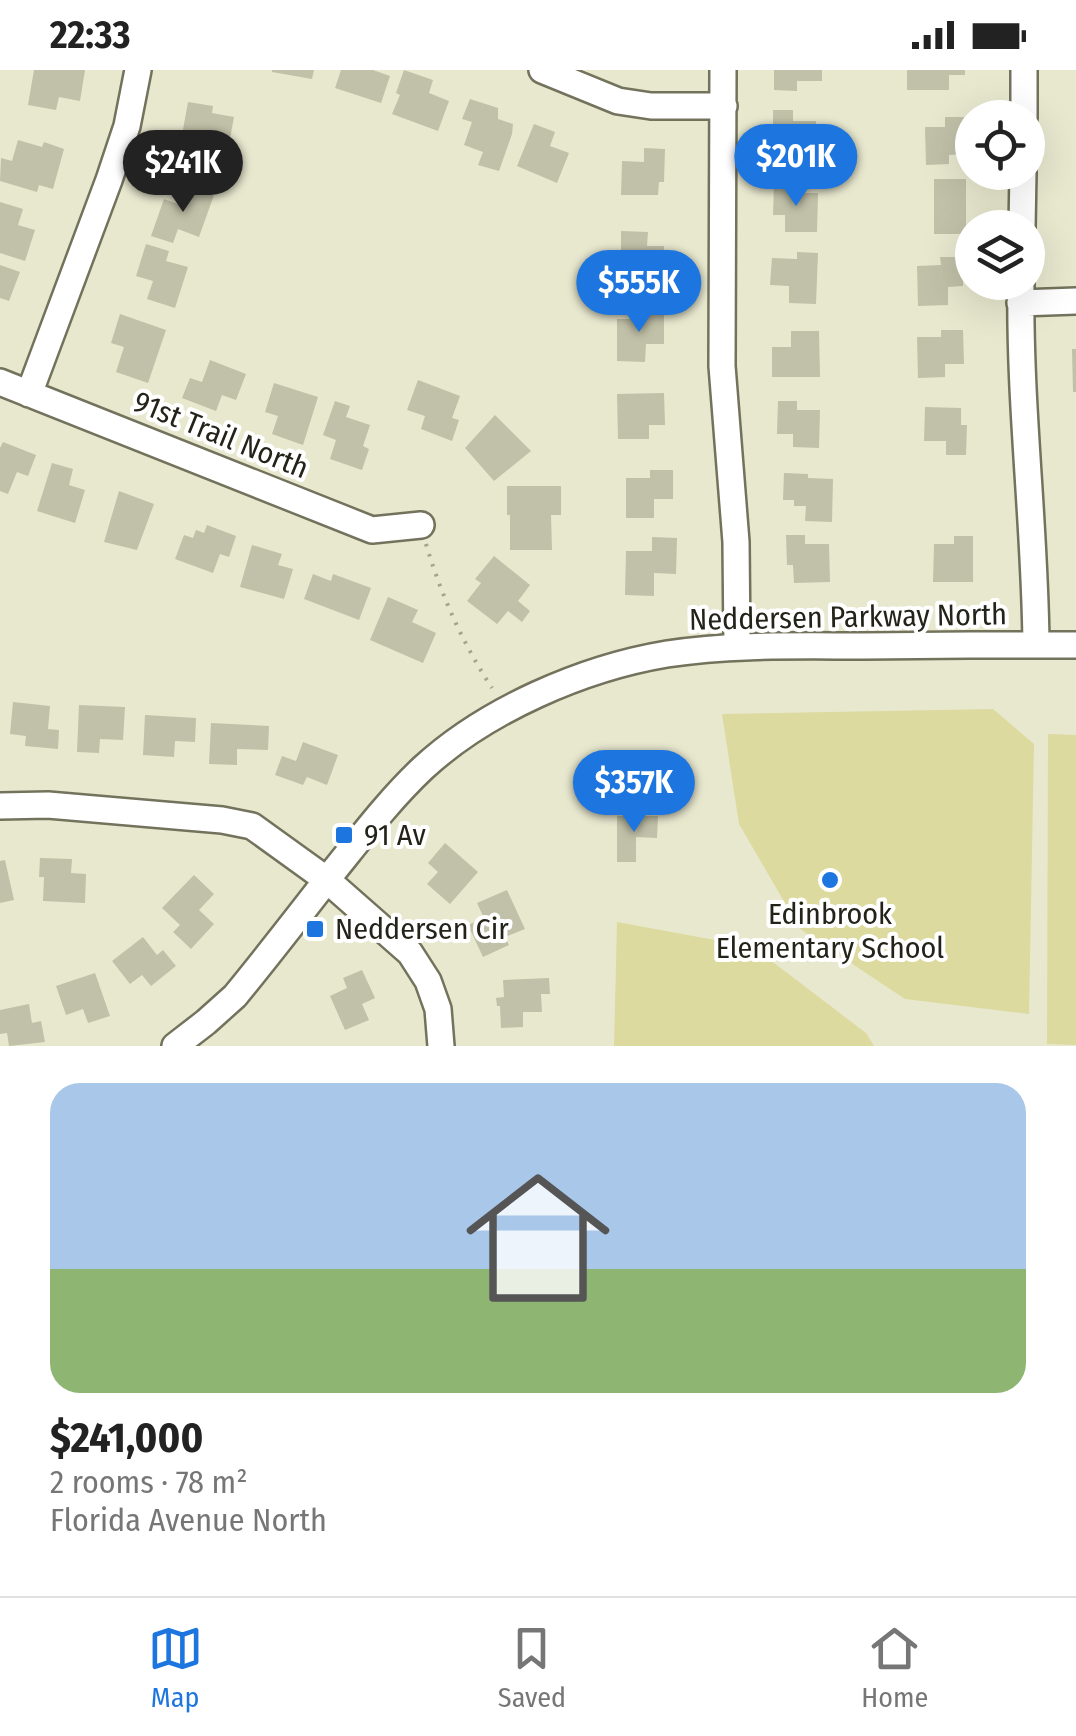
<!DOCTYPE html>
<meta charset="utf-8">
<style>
:root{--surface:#fff;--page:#f2f2f2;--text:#222;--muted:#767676;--line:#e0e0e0;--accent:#1d75df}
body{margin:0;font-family:"Fira Sans Condensed",sans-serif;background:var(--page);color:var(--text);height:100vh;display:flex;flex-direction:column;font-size:38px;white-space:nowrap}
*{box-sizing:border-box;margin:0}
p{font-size:32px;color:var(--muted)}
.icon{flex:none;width:55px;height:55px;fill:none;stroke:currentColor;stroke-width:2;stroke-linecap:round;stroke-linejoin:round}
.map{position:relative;height:976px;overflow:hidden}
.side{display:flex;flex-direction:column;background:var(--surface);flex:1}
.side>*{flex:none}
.buttons{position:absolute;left:955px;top:30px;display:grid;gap:20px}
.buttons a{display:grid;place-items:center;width:90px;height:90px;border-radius:50%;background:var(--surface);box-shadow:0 10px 40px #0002;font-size:50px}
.price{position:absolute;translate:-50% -85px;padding:0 22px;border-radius:35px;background:var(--accent);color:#fff;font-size:32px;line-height:65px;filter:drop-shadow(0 2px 5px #0008)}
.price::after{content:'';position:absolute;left:50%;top:60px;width:30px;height:22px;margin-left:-15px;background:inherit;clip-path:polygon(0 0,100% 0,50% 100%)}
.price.selected{background:#222;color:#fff}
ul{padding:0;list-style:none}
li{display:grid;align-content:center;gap:20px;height:530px;padding:0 50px}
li+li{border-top:2px solid var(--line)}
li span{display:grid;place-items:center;height:310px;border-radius:30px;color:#555}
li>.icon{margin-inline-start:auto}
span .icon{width:180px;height:180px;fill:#fffc;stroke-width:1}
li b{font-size:42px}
.status{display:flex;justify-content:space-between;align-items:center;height:70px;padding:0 50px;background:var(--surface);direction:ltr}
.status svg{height:28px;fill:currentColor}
.dock{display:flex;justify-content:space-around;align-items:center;height:140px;border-top:2px solid var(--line);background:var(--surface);font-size:28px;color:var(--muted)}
.dock a{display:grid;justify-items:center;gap:5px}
.dock .selected{color:var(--accent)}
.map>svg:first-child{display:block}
.green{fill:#dcda9e}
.building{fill:#c1c0a8}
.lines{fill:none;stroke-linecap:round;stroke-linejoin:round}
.minor-casing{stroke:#73725c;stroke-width:30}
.path{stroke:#a3a38f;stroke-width:4;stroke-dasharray:2.5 8;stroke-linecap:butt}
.minor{stroke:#fff;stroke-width:25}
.poi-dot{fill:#1d75df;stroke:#fff;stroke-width:4}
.labels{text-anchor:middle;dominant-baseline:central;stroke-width:8;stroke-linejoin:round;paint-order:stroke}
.street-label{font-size:30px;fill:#24231a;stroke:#fff}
.poi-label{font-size:30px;fill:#24231a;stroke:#fff;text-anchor:start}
</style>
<div class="status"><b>22:33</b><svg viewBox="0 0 49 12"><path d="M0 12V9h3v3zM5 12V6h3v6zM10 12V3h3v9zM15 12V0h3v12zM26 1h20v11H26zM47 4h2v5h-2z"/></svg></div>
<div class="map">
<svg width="1076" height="976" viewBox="0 0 1076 976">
<rect width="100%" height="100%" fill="#e8e8cf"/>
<path class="green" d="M993 639 1034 674 1029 944 905 929 800 859 739 754 722 644Z
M1048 664 1076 665V975L1047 974Z
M617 852 753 877 866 963 874 976H614Z"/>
<path class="building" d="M34 0H85L80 31 59 27 56 40 28 35Z
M272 0H314L312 9 272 2Z
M341 0H373L390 6 381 33 335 18Z
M404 0 433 10 429 23 449 31 438 61 392 44 400 25 396 23Z
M774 0H822V11H797V21L774 20Z
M907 0H965V5H949V20H907Z
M470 29 498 38V49L513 54 512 64 499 101 478 95 483 82 464 75 472 52 462 49Z
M188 32 213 36 212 43 234 47 225 95 192 89 196 67 182 65Z
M773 40H793V51H816V90L790 91V82H783V70H773Z
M945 47H964L965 84 949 85V94L926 95 925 57H945Z
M534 54 555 62 550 76 569 83 557 113 517 96Z
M18 70 42 77 44 72 64 79 53 119 39 115 37 122 0 111 1 88 12 91Z
M644 78 665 79 664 112H659L658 125H621L622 91 644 92Z
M934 109H966V164H934Z
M774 114 793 115V123H818L817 162H785V145H773Z
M187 116 214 125 199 167 178 159 173 173 151 166 164 129 181 135Z
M0 132 23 139 18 155 35 160 25 191 0 183Z
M621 161 648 162 647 176H664L663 208H643V200H621Z
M146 174 169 181 166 191 188 197 175 238 147 229 153 211 136 206Z
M797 182 818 183 816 234 789 233V216L770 215 772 188 797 189Z
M940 187H963V216L948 217V235L918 236 917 196 941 195Z
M0 195 20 202 9 231 0 228Z
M641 240 664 241V274H646L645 292 617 291V249H641Z
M120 244 166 260 148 313 116 302 124 277 111 273Z
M941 260H963L964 294H945V307L918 308 917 267H941Z
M791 261H819L820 307H772V277H791Z
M1072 279H1076V322H1073Z
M210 290 246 304 236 330 222 325 216 341 182 328 190 308 202 312Z
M418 310 460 326 452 348 459 350 452 371 421 359 425 346 407 340Z
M274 313 318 327 303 375 272 364 278 346 265 342Z
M664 323 665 355H649V369H618L617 324Z
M335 331 350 336 346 347 370 355 363 376 369 379 362 400 330 389 336 370 323 365Z
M778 331H797V340H820L819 378 793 377V364H777Z
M925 337 961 338V355H967L966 385H946V371H924Z
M495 345 531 381 494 411 465 378Z
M3 372 36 385 28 406 17 402 8 424 0 421V378Z
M52 393 73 399 69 415 85 420 75 453 37 441Z
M650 400H673V429H654V448H626V408H650Z
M784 403 808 404V408L833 409 832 452 805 451 806 436H794V430H783Z
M507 416H561V445H551L552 480H510V445H507Z
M119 421 154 434 137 480 104 472Z
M207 455 236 466 229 487 220 484 213 503 175 489 184 465 193 468 196 460 204 463Z
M786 465H805V474H829L830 512 794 513 793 495H787Z
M954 466H973V512H933L934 474H954Z
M652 467 677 468 676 504 654 503V526L625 525 626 481H652Z
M252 475 282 484 278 495 293 499 284 529 240 517Z
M494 486 530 515 518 531 530 541 522 552 508 541 497 554 467 531 481 513 475 509Z
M313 504 331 511 333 504 371 518 359 550 304 529Z
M388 527 418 540 412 552 436 563 423 593 370 570Z
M13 632 50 636 48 659 59 660 58 679 25 676 26 666 10 664Z
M79 635 125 637 123 670 100 669 99 683 77 682Z
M145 645 196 648 195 672 175 671 174 687 143 685Z
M211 653 269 656 268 680 237 679V695L209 694Z
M303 672 338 685 327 715 307 707 303 715 275 705 282 686 296 691Z
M617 746H658L657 768 636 767V792H617Z
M445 773 478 802 450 834 427 814 438 802 428 793Z
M40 788 72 789 71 803 86 804 85 833 43 831 44 807H39Z
M5 790 14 830 0 833V791Z
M194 805 214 824 199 840 214 854 191 879 173 862 180 855 162 838Z
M507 820 525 859 505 867 509 875 483 887 468 855 484 848 477 833Z
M143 867 157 885 163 880 176 896 151 916 142 905 130 914 112 891Z
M362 900 375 928 362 934 369 950 345 960 330 926 347 918 343 908Z
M95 903 110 946 88 953 83 939 66 945 56 916Z
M549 908 550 924H541L542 942H523V957L501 958 500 936H497L496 928 504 927 503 910Z
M29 934 32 953 41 951 45 972 9 976 7 963 0 964V940Z"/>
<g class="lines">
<defs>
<path id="minor" d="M542 0 618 31 651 36H724
M723 0 722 296 736 472 737 576
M1024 48V0
M1022 158 1023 102
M1021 212C1019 334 1035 454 1036 575
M1020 233 1076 231
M0 312 372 460 421 455
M29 324 109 110 127 56 138 0
M0 736 48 735 222 750 252 756 327 810 410 883 428 911 438 939 441 976
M175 976 206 952 235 926C267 887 298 847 329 807 359 770 388 731 423 698 486 640 583 598 667 584 732 574 798 576 864 576 935 575 1005 575 1076 575"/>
</defs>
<use href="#minor" class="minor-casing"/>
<path class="path" d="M426 474C441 525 463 574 492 618"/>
<use href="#minor" class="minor"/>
</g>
<g class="poi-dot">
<rect x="334" y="755" width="20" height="20" rx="5"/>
<circle cx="830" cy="810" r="10"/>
<rect x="305" y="849" width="20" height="20" rx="5"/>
</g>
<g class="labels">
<g class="street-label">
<text transform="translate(221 365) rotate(22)">91st Trail North</text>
<text transform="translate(848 547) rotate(-1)">Neddersen Parkway North</text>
</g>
<g class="poi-label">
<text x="364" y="765">91 Av</text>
<text x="830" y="844" text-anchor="middle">Edinbrook<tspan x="830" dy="34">Elementary School</tspan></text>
<text x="335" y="859">Neddersen Cir</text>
</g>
</g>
</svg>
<div class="buttons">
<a><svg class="icon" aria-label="locate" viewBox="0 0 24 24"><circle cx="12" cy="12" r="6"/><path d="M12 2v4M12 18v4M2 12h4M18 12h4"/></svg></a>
<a><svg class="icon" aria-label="layers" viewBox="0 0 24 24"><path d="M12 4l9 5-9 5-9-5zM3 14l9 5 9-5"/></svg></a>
</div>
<b class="price" style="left:796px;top:139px">$201K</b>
<b class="price selected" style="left:183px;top:145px">$241K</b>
<b class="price" style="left:639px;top:265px">$555K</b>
<b class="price" style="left:634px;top:765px">$357K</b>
</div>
<section class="side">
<ul>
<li><span style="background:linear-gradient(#a9c7e8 60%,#8fb573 0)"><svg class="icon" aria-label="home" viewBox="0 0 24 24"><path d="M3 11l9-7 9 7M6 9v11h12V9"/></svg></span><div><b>$241,000</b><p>2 rooms · 78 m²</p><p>Florida Avenue North</p></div></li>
</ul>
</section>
<nav class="dock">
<a class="selected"><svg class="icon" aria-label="map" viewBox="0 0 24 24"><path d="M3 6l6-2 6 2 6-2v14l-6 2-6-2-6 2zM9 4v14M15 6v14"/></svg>Map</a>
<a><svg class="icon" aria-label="saved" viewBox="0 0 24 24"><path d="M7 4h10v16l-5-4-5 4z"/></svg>Saved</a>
<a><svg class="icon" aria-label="home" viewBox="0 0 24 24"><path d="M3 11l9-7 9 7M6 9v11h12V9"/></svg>Home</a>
</nav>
